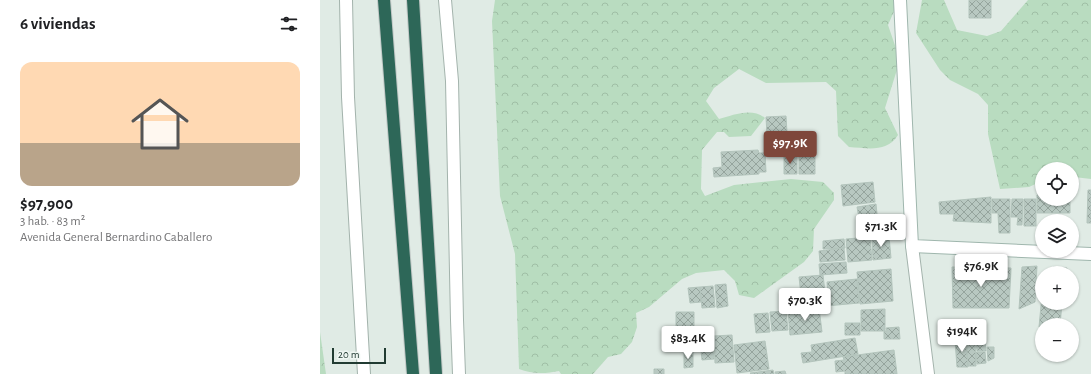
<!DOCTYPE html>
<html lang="es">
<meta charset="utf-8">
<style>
:root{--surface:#fff;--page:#f2f2f2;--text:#202124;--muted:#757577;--line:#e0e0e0;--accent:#7e473b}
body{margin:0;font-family:"Alegreya Sans",sans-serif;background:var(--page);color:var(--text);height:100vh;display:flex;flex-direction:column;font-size:15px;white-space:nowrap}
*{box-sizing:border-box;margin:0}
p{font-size:13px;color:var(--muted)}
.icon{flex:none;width:22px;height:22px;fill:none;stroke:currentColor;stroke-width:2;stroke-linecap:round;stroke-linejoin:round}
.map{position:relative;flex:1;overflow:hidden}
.sheet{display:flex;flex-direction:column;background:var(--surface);width:320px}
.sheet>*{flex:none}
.controls{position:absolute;left:715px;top:162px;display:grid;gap:8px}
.controls a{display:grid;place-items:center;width:44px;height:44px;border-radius:50%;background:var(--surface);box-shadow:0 1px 3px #0004;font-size:20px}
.scale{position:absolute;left:12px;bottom:10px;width:54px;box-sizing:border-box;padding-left:4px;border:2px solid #213b32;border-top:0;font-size:11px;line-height:14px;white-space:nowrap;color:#213b32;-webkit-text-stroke:3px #f0f7f3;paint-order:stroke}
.price{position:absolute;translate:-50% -34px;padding:0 9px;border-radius:4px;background:#fff;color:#222;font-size:13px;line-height:26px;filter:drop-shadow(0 1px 2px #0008)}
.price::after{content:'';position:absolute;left:50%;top:24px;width:12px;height:9px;margin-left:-6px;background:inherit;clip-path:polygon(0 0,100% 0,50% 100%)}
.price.current{background:var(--accent);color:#fff}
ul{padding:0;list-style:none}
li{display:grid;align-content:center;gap:8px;height:212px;padding:0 20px}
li+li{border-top:1px solid var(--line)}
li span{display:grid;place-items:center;height:124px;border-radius:12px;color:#555}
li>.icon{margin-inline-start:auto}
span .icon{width:72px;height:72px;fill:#fffc;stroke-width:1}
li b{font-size:17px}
h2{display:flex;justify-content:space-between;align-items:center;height:48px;padding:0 20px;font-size:17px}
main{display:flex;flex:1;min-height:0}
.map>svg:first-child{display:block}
.forest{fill:url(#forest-crowns)}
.building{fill:url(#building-cross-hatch);stroke:#b3c4bc}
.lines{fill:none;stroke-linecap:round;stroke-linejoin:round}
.street-casing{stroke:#a3b3ac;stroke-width:14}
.secondary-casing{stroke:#9fb6ad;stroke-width:14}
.highway-casing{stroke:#c1c8c6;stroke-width:14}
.street{stroke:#fff;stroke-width:12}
.secondary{stroke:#fff;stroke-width:12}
.highway{stroke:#2d6758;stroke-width:12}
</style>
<main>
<section class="sheet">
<h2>6 viviendas<svg class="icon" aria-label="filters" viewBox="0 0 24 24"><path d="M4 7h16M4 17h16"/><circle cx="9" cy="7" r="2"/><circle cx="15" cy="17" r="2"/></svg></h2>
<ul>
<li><span style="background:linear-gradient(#ffd9b3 65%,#b9a48a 0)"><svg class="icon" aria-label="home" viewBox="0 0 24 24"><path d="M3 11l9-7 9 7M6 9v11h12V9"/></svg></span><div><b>$97,900</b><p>3 hab. · 83 m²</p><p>Avenida General Bernardino Caballero</p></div></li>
</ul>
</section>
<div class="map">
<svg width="771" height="374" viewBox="0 0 771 374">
<defs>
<pattern id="forest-crowns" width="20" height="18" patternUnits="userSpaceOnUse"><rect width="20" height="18" fill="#b9dcc0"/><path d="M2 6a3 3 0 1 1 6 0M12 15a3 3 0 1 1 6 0" fill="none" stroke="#9fbea5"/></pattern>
<pattern id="building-cross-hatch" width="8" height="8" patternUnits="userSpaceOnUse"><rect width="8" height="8" fill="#b8c8c1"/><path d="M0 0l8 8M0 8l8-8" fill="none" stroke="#95a49d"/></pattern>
</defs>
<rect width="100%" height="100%" fill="#e0ebe5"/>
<path class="forest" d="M175 0H579L568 25 580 60 565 108 578 135C567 153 547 148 529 147L518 136 516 91 506 82 446 83 419 69 394 88 386 101 399 119C413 115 432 107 445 118L431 136 409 137 404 132H397L382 150 381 189 385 196 414 185 471 179 503 182 514 193V200L494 229 493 251 484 262 434 298 419 295 415 281 404 270 376 273 362 279 329 307 316 313 317 327 312 342 301 354 288 357 273 374H241L239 371C225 374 211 374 199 369L195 254 180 196 172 21Z
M602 0H624L637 30 667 36 681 31 708 0H771V179L754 177 752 175V169H748L745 166 732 169H722V181L709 187 680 189 668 134V105L658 94 630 80 620 70 596 33Z
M0 332 6 374H0Z"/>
<path class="building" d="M649 0H671V18H649Z
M466 116 467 133 447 135 446 117Z
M438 150 439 153H445L446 172H439V174L394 177 393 168 402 167 401 152Z
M479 153H495V174H479Z
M464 156H477V174H464Z
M553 182 555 202 523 206 521 185Z
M768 190H771V223H767Z
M717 195H722V199H750V213H717Z
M671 197V223L633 221 634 214H620L619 202Z
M672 199H690V233H679L678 213H672Z
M692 199H703L702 225H697L698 217H691Z
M704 199H716V226H704Z
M556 204 559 233 549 235 547 217 539 218 537 207Z
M569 236 571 258 553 260 552 238Z
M550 237 552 260 528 262 526 239Z
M524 239 525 248 503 249V241Z
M524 248 525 260 500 262 499 251Z
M526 262 527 273 500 275 499 264Z
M717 266 715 302 699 309 702 267Z
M632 267 691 268 689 308H633Z
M733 267 747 268 746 273H733Z
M571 269 573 301 540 304 537 272Z
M503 275 505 292 481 295 479 277Z
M537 279 539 303 495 307 494 294 508 293 507 282Z
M406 284 408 306 397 308 395 285Z
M393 286 395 307 382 308 380 287Z
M380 287 381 302 370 303 368 288Z
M722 295V303H742L740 325H722V327H719Z
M499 308 502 332 470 335 468 311Z
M565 309V331H541V310Z
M466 311 468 330 452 331 450 312Z
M356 312H374V332H356Z
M448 313 450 332 436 333 434 314Z
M525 323H540V335H525Z
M579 327 580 339H564V331H567L566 328Z
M412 335 414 362 395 363 394 336Z
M392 336 394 359 382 360 381 350 375 351 374 338Z
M535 338 538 354 483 363 481 353 492 352 491 345Z
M646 339 648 367H637L635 340Z
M665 340 666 351H657L656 341Z
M445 341 449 369 417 373 414 345Z
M655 341 656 366H648L646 342Z
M667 347H674V358L668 361Z
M574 350 577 374H525V371L516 372 515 361 524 360 523 357Z
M364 352H373V367L364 368Z
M656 352H665L666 363 657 364Z
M334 369H344V374H334Z
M453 370 454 374H431L430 373Z
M465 371 466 374H456L455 372Z"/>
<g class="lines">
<defs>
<path id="street" d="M26 0 28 97 44 374
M125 0 132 81 137 320 139 374
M592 246 608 374"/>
<path id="secondary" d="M580 0 592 246 771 254"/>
<path id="highway" d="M64 0 93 374
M93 0 116 374"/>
</defs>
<use href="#street" class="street-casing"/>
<use href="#secondary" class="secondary-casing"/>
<use href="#highway" class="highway-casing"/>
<use href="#street" class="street"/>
<use href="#secondary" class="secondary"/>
<use href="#highway" class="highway"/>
</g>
</svg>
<div class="controls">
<a><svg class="icon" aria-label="locate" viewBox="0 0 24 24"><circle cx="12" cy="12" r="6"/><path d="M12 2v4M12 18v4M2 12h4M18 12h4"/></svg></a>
<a><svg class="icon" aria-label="layers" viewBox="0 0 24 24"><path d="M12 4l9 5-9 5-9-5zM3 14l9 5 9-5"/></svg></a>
<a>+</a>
<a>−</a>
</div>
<div class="scale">20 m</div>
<b class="price current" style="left:470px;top:165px">$97.9K</b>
<b class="price" style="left:561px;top:248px">$71.3K</b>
<b class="price" style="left:661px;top:288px">$76.9K</b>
<b class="price" style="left:485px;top:322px">$70.3K</b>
<b class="price" style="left:642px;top:353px">$194K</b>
<b class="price" style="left:368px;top:360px">$83.4K</b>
</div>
</main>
